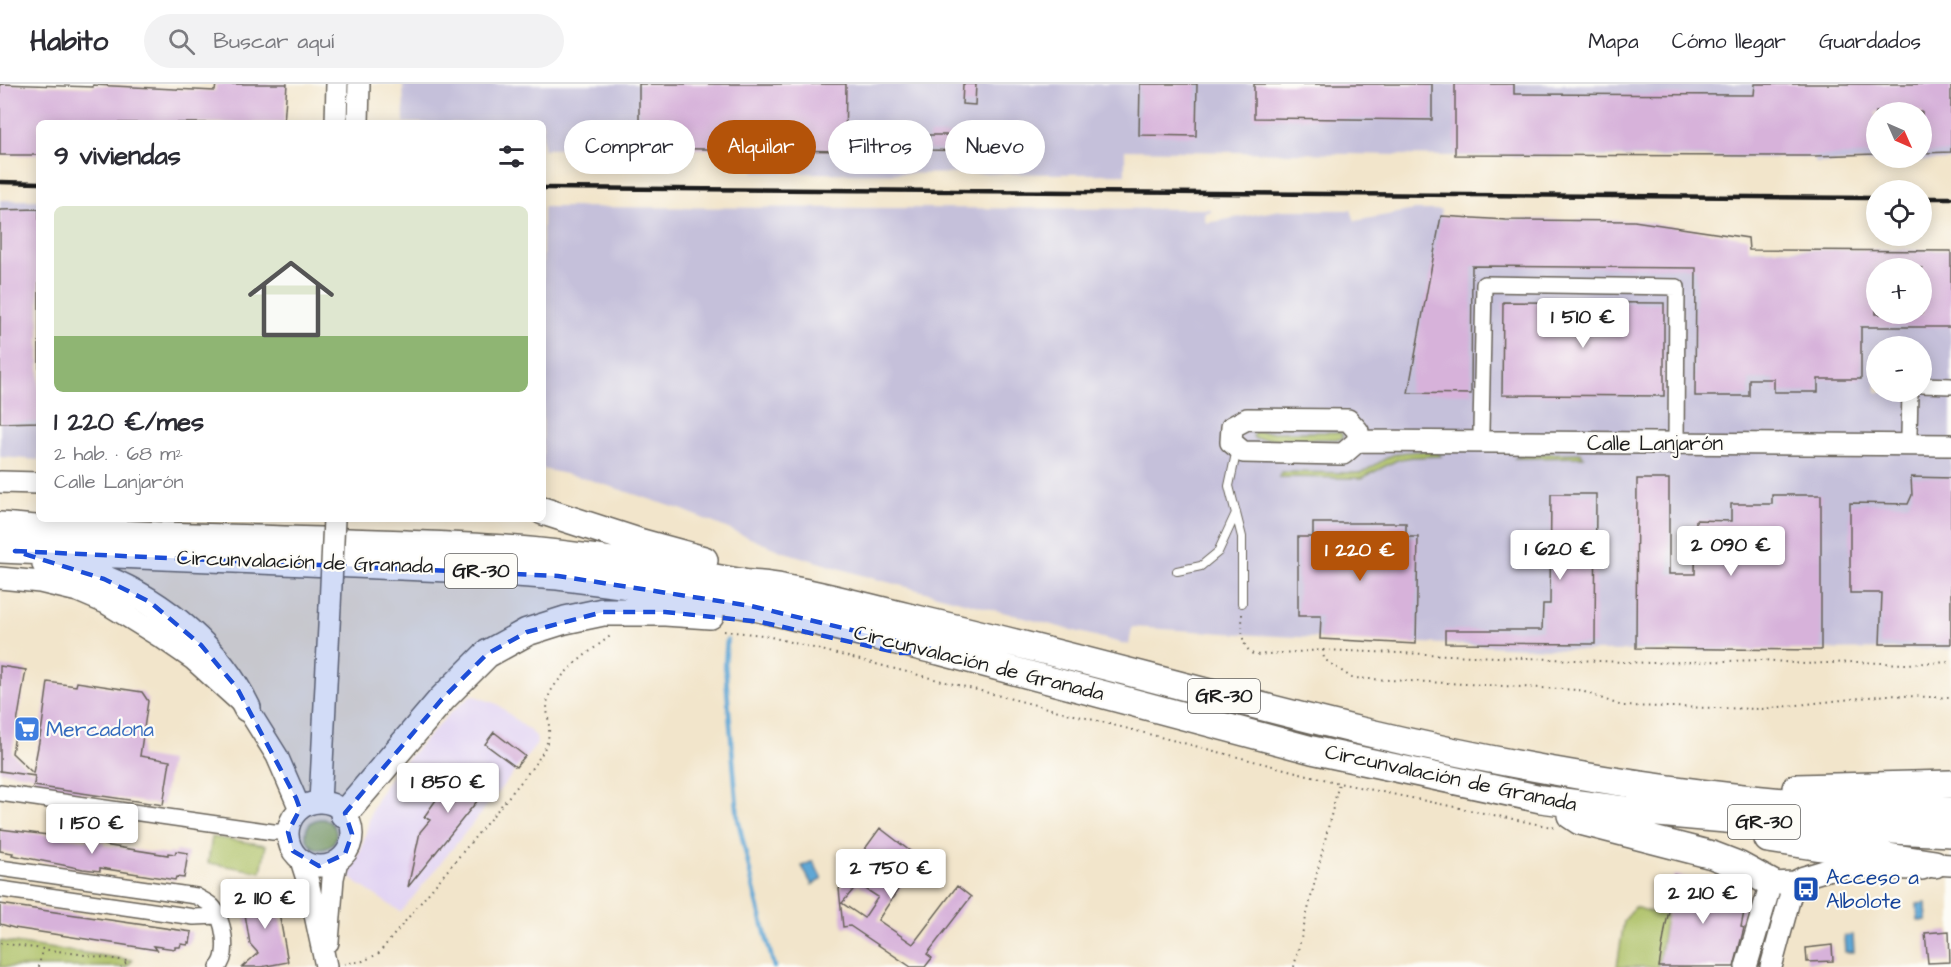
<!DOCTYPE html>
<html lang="es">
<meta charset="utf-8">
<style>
:root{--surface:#fff;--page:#f2f2f3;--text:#2b2b33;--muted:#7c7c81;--line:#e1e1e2;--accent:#b45309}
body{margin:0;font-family:"Architects Daughter",sans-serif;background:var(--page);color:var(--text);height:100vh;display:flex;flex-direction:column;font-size:22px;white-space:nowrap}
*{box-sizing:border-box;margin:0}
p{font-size:20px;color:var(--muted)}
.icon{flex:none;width:33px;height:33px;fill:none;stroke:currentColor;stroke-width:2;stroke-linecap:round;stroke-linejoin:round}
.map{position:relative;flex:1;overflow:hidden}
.panel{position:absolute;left:36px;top:36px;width:510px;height:402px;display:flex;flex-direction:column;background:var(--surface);border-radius:9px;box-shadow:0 3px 15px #0003}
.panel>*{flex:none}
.top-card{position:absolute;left:564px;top:36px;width:570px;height:54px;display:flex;gap:12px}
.needle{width:39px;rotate:135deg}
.tools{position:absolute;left:1866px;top:18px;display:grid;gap:12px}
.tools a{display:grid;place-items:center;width:66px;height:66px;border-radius:50%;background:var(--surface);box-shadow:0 3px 15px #0003;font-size:30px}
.price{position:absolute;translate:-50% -51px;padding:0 14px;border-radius:6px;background:#fff;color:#222;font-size:20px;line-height:39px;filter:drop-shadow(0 2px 3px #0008)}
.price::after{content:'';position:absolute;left:50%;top:36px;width:18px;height:14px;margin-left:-9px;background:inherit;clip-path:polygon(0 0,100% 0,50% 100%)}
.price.current{background:var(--accent);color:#fff}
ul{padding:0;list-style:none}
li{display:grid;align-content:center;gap:12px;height:318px;padding:0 18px}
li span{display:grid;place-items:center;height:186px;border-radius:9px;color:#555}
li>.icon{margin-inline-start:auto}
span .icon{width:108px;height:108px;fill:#fffc;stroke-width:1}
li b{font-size:26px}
h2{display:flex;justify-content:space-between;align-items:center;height:72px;padding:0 18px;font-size:26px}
.tag{padding:0 21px;border-radius:27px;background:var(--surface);box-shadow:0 3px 15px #0003;font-size:21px;line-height:54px}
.tag.current{background:var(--accent);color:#fff}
header{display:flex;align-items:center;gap:36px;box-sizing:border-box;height:84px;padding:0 30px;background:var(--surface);border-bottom:2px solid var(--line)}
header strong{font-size:28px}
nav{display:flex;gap:33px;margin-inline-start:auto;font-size:21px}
.search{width:420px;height:54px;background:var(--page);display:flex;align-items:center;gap:15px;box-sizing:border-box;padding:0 21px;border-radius:33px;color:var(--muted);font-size:22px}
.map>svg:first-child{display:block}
.built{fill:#e2d4f3}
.industrial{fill:#c5c0da;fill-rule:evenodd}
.green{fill:#acbf63;stroke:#646e40;stroke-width:1.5}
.water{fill:#5ea7d5;stroke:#3d6278;stroke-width:1.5}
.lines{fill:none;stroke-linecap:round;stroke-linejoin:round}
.stream{stroke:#5ea7d5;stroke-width:4.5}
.building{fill:#d7b2da;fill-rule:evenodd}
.lane-casing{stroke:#676259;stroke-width:10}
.street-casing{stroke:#676259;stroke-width:18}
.secondary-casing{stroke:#676259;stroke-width:24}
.highway-casing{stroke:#676259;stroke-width:30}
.path{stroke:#676259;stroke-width:2;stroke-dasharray:1.5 4.5;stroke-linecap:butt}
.lane{stroke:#fff;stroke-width:8}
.street{stroke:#fff;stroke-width:15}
.secondary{stroke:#fff;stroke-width:21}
.highway{stroke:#fff;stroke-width:27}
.rail{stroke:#1c1c1c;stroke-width:4.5}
.secondary-bridge-casing{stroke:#676259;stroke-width:24;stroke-linecap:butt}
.secondary-bridge{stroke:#fff;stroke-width:21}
.marked{fill:#1d4ed8;fill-opacity:0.2;stroke:#1d4ed8;stroke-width:4.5;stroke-dasharray:12 8;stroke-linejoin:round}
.labels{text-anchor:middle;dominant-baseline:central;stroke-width:4.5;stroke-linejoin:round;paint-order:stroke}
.shield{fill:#fdfcf7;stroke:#605f5e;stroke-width:1.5}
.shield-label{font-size:20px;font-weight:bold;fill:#1c1c1c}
.street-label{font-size:21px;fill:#1c1c1c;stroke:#fdfcf7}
.shop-label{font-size:21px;fill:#366cbe;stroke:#fdfcf7;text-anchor:start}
.transit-label{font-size:21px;fill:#164399;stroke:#fdfcf7;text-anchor:start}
</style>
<header>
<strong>Habito</strong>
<div class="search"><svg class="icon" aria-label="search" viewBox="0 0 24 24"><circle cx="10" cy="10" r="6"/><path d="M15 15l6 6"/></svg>Buscar aquí</div>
<nav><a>Mapa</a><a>Cómo llegar</a><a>Guardados</a></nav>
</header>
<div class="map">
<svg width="1951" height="883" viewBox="0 0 1951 883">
<rect width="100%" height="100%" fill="#fdfcf7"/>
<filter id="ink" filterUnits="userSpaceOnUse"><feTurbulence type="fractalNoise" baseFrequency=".0167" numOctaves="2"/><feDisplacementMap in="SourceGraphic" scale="12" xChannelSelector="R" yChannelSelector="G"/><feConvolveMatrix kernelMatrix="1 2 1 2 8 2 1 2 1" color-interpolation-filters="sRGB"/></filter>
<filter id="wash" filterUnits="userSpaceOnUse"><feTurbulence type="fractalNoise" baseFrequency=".008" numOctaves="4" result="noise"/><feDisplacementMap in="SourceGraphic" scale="24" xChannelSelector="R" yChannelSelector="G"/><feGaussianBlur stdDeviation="1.35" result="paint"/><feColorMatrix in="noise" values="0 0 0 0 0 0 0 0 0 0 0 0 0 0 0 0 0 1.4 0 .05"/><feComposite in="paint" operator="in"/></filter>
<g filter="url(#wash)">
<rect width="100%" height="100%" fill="#f2e5cb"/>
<path class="built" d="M472 611 497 620 536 652 537 660 401 828 358 800 347 790 362 763 372 725 384 702 394 689 450 629Z"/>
<path class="industrial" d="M403 0H1951V76L1815 79V74L1453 72 1125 66V90L754 89V63L543 65V39H404ZM1876 28H1922V74H1876Z
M0 116H39V376L0 373Z
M543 123 1210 125 1211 127 1204 129 1206 139 1281 126H1351L1355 137 1414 126H1441V134L1638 137 1743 155 1744 165 1951 166V565L1591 567 1256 551 1132 543 1129 561 868 493 781 467 683 426 584 394 543 385ZM1876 184H1922V230H1876ZM1876 262H1922V308H1876Z"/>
<path class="green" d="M1255 348H1341L1343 353 1341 355H1255L1253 352Z
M1437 367 1441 372 1411 373 1397 376 1362 394 1279 393 1282 388 1359 389C1372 385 1381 376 1393 371 1407 366 1422 368 1437 367Z
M1580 369 1584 373 1515 374 1520 370Z
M306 750a15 15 0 1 1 30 0a15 15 0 1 1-30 0Z
M212 753 266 761 261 788 208 779Z
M1634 823 1666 832 1658 883H1617L1624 837Z
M0 857 133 876 126 883H0Z"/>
<path class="water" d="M813 777 822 795 812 801 802 782Z
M1926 819 1927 837H1918L1917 820Z
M1853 851 1854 868H1845L1844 852Z"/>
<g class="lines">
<path class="stream" d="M727 556 725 580 738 735 754 806 774 883"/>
</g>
<g id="blocks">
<path class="building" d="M0 0 93 3V1L215 7 216 0H287L284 39H39V71H0Z
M639 0H846L845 67 639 64Z
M963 0H976L975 21 962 20Z
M1140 0H1197L1196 52 1139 51Z
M1254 0H1432V36L1254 34Z
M1455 0H1514V10L1754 11 1755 0H1951V68L1922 69V28H1876V70L1814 72 1455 71Z
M929 51H967V67L929 66Z
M39 125V338L0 339V126Z
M1441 132 1506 136 1634 137 1748 154 1749 166 1951 167V243H1861V295H1818V308H1774V295H1749V312H1695L1696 184 1472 182 1471 310 1408 309ZM1876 184H1922V230H1876Z
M1503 218 1664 219V312L1502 311Z
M1911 393 1951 394V560H1880L1882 509H1850V419L1908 420 1912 411Z
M1637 395H1669V490H1695L1696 436 1731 437V420H1772V411H1821V566L1636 564Z
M1551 410H1596L1595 560 1445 559V546H1542L1543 520H1550Z
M1313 439H1406V453H1418L1416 560 1320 555 1321 532H1298V453H1313Z
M0 582 26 586 12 669 33 689 42 642 48 598 76 602 77 598 142 608 148 617 140 672 170 677 163 721 34 702 35 692 0 687Z
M494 648 525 672 516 683 485 660Z
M457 686 487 690 494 696 408 803 420 748 430 736 424 733Z
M880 744 919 774 878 836 913 860 957 802 971 813 927 870 932 874 925 883H911L850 842 843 843 839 805 848 793 851 784ZM858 800 878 813 864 834 842 819Z
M0 745 104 758V761L168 771V769L175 770 176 767 188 769 184 794 176 793 175 796 100 784V787L83 785 12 771 13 769 0 767Z
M1674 791 1748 808 1741 843 1744 844 1734 883H1659L1666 840 1673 810H1670Z
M275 807 288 878 261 883H242L258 869 250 860 242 812Z
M0 820 192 848 190 859 188 858V861L181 860 180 863H175V865L154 862 157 866 14 844 0 840Z
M1949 847 1950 878 1928 879 1925 849Z
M1832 861 1833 877 1807 878 1806 864Z"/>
</g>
</g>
<g filter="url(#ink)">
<use href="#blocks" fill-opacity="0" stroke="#676259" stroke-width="1.5"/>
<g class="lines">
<defs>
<path id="lane" d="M1237 365 1229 402 1242 453V519
M1177 487 1201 482 1218 468 1236 429"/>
<path id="street" d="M1922 301 1951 302
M1481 346 1484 200 1677 203 1676 359
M1909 350 1910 308
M0 709 273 748H288
M0 784 196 812C201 815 208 818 212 822 224 833 230 872 218 883
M0 805 194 833 219 832"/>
<path id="secondary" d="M336 39 337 0
M358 39 359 0
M1358 357V347L1348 336 1247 335 1232 343 1231 358 1243 368 1343 370 1358 357 1951 361
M0 398 39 399
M0 494 40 498 78 507 106 519 164 555 193 575 247 624 277 672 300 725
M320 718 330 523
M288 750a32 32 0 1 1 64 0a32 32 0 1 1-64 0Z
M301 776 308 798 326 882
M328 858 333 794 337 777
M1746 883 1771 799 1794 798 1804 793 1834 784 1922 785 1935 780 1951 781
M1771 883 1794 798"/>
<path id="highway" d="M543 427 642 459 704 476
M0 442C168 457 338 454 506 465 586 471 664 485 743 499 756 501 769 501 782 504 824 511 866 523 908 533 1060 568 1210 611 1361 647 1555 693 1752 724 1951 727
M0 465 448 484 558 492 621 500 751 522 939 567 1312 666 1541 715 1624 726 1794 741 1951 749
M46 480C65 484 85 488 104 495 164 519 219 566 247 624
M1796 704 1951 700
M344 730 442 615 487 570 527 548 565 536 603 528H665L710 531
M1571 731 1580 737 1712 771 1738 781 1771 799
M1768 755 1935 780"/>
</defs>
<use href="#lane" class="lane-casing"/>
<use href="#street" class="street-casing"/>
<use href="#secondary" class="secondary-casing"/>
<use href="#highway" class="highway-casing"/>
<path class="path" d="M1370 438V439
M1242 530C1243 548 1239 560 1254 571L1323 566 1651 579 1764 576 1804 580 1855 578 1907 580 1951 578
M724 547 763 551 1339 699 1556 744
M1323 566 1324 575 1352 594 1579 606 1622 622 1762 625 1887 611 1951 614
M0 859 128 877 121 883
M344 880 363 877 378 870 525 693C535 679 547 667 549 649 550 634 543 622 551 607 565 584 592 566 613 550
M39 883 42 865
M1294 883 1339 699"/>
<use href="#lane" class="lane"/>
<use href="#street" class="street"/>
<use href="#secondary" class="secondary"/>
<use href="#highway" class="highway"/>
<path class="rail" d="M0 98 39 99
M543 104 1876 114
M1922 114H1951"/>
<defs>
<path id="secondary-bridge" d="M330 523 334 435"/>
</defs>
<use href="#secondary-bridge" class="secondary-bridge-casing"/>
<use href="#secondary-bridge" class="secondary-bridge"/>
</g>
</g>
<path class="marked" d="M15 467 558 492 751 522 939 567 900 569 761 538 665 528H603L527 548 487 570 442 615 345 729 352 750 345 770 319 782 293 767 288 748 300 725 296 714 237 604 201 561 150 518 104 495Z"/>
<defs>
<symbol id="supermarket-square" viewBox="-11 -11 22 22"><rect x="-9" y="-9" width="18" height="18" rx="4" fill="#3f7fe0" stroke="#fdfcf7"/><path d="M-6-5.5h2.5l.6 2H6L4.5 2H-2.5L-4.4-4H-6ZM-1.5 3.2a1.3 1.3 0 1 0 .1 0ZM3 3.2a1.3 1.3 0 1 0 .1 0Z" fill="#fff"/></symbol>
<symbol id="bus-square" viewBox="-11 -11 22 22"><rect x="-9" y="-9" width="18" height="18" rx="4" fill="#1a4fb4" stroke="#fdfcf7"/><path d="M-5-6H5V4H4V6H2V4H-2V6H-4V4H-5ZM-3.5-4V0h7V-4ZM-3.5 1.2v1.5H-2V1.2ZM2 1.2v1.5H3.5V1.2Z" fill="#fff"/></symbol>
</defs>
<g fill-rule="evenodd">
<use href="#supermarket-square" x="12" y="630" width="30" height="30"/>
<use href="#bus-square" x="1791" y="790" width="30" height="30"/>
</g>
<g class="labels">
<g class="shield">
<rect x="445" y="470" width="72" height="34" rx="4.5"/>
<rect x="1188" y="595" width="72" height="34" rx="4.5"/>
<rect x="1728" y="721" width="72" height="34" rx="4.5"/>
</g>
<g class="shield-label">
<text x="481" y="487">GR-30</text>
<text x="1224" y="612">GR-30</text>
<text x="1764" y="738">GR-30</text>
</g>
<g class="street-label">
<text x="1655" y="359">Calle Lanjarón</text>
<text transform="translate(305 478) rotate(2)">Circunvalación de Granada</text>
<text transform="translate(979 579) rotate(14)">Circunvalación de Granada</text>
<text transform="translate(1451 694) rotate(12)">Circunvalación de Granada</text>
</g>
<g class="shop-label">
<text x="46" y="645">Mercadona</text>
</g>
<g class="transit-label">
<text x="1826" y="793">Acceso a<tspan x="1826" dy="24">Albolote</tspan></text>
</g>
</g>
</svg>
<div class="tools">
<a><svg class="needle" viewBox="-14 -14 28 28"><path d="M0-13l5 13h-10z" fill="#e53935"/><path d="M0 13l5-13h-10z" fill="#7c7c81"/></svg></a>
<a><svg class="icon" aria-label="locate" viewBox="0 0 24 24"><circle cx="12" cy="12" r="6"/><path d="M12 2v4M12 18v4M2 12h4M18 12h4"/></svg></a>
<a>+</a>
<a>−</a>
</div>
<b class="price" style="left:1583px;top:265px">1 510 €</b>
<b class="price" style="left:1731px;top:493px">2 090 €</b>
<b class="price" style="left:1560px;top:497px">1 620 €</b>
<b class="price current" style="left:1360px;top:498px">1 220 €</b>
<b class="price" style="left:448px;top:730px">1 850 €</b>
<b class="price" style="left:92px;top:771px">1 150 €</b>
<b class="price" style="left:891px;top:816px">2 750 €</b>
<b class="price" style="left:1703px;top:841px">2 210 €</b>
<b class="price" style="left:265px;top:846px">2 110 €</b>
<div class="top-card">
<a class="tag">Comprar</a>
<a class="tag current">Alquilar</a>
<a class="tag">Filtros</a>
<a class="tag">Nuevo</a>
</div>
<section class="panel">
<h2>9 viviendas<svg class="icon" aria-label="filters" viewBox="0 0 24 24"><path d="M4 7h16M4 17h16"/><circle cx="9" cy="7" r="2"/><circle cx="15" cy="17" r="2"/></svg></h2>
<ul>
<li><span style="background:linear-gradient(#dfe7d0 70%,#8fb573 0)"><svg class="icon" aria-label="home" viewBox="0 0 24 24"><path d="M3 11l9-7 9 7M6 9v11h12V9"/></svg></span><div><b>1 220 €/mes</b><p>2 hab. · 68 m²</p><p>Calle Lanjarón</p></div></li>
</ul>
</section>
</div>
